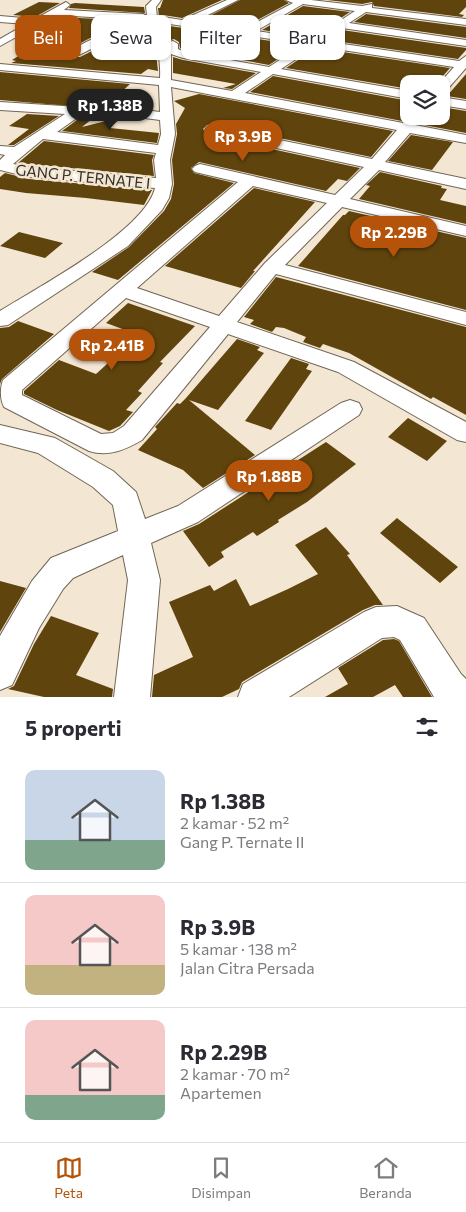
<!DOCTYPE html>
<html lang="id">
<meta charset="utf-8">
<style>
:root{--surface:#fff;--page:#f7f7f7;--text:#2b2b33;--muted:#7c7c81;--line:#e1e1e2;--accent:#b45309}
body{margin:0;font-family:Commissioner,sans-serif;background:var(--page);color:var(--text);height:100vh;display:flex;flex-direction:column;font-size:19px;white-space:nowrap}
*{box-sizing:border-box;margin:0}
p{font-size:16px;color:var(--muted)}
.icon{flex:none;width:28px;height:28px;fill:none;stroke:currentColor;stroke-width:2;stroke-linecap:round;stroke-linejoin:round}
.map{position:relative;height:697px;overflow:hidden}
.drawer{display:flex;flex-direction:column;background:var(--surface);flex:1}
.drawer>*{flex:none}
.top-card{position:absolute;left:15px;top:15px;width:436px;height:45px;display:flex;gap:10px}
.fabs{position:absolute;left:400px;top:75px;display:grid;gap:10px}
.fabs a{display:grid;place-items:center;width:50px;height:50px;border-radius:10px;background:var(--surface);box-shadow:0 1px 4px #0004;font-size:25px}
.price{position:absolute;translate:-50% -42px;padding:0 11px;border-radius:18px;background:var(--accent);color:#fff;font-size:16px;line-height:32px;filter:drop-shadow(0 1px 2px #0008)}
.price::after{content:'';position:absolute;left:50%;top:30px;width:15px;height:11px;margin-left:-8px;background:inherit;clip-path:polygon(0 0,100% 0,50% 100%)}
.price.selected{background:#222;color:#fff}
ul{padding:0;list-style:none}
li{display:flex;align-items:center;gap:15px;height:125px;padding:0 25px}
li+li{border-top:1px solid var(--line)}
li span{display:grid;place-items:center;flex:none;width:140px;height:100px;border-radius:10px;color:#555}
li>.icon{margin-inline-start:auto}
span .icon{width:60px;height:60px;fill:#fffc;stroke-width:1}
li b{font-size:21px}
h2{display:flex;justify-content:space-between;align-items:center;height:60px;padding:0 25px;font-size:21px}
.chip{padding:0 18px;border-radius:10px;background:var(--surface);box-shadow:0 1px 4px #0004;font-size:18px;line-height:45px}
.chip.selected{background:var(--accent);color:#fff}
.tab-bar{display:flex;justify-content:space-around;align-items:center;height:70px;border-top:1px solid var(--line);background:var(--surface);font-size:14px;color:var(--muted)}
.tab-bar a{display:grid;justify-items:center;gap:2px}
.tab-bar .selected{color:var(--accent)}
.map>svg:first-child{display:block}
.building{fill:#60440d}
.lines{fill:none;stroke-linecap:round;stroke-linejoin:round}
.minor-casing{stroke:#716655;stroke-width:2}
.minor{fill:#fff;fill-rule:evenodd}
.labels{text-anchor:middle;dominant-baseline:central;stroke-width:5;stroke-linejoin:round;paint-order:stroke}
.far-street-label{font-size:15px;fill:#342f28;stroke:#f3e6d2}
</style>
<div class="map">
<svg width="466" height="697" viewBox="0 0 466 697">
<rect width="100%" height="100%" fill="#f3e6d2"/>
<path class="building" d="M163 0H222L182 18 163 15 159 17 158 8H160Z
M240 0H284L289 3 244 27 200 21Z
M327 0H466V7L459 14 464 15 462 17 374 6 372 2 362 4Z
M39 2 60 3 35 17 13 15Z
M75 3 144 7 145 13 69 8 71 4Z
M303 6 350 12 312 37 262 30Z
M366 14 466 27V38L354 22Z
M56 17 146 21 148 25 134 24 122 26 96 35 75 46 68 54 71 57H80L124 35 150 31 156 53 158 71 148 69 141 74 11 63 16 61 12 60 56 32 32 30Z
M162 24 163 25 299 45 269 65 180 48 179 42 174 39 168 41Z
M342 30 466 48V50L458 59 328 40Z
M316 48 450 68 436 84H409V89L286 68Z
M173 57 183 60 256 73 232 89 223 88 236 84 173 73Z
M0 72 130 84 103 109 0 100Z
M466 74V99L447 96Z
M273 76 409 101V114L402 121 250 92Z
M199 94 393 131 371 157 212 124 207 125 203 129 207 135 360 168 347 181 338 179 326 191 199 162 191 168 194 173 234 183 118 280 92 272 129 247 164 211 171 199 174 184 172 160 177 134 176 124 185 108 174 101Z
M441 107 466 111V133L419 124 425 116H441Z
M27 114 59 116 14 145H8L29 129 9 126Z
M81 117 92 119 82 127 122 117 110 128 159 133 157 143 62 131Z
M411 135 453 142 432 170 388 161Z
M44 141 154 155 152 160 154 176 18 163Z
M380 172 442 186 441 188 447 189 440 200 466 206V224L359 199 370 186 366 185Z
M5 173 29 179 152 190 144 205 86 198 26 193 0 189V177Z
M254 188 315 202 253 271H255L241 288 165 266Z
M349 211 466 238V310L298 266 343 215H345Z
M19 232 63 243 45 258 0 246Z
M276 277 466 327V415L433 397 431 399 349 353 323 344 320 348 303 342 306 337 284 328 276 327 272 332 250 324 254 320 244 317Z
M128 303 195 326 160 362 163 363 138 391 142 393 126 410 133 412 120 426 109 431 57 410 24 394V391L59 360 96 374 139 335 106 323Z
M18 321 54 334 2 379 0 384V328L9 327Z
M237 339 260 347 257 350 264 353 218 410 189 400 255 455 203 488 183 470 138 450 157 429 155 427 177 403 180 404 186 398Z
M291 358 309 364 306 369 312 371 271 430 245 421Z
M408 418 447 441 427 461 388 437Z
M326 442 356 464 307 502 278 520 279 522 257 536 253 532 221 552 224 557 209 567 183 531 199 524Z
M397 518 458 567 440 583 380 533Z
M326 527 350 554 347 555 383 605H375L363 610 242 682 239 689 222 697H152L154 675 193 657 169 602 210 585 214 591 236 579 250 606 288 589 318 574 295 545Z
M0 581 26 588 0 632Z
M51 616 99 633 76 675 113 689 112 697H44L8 689 14 686 34 644Z
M394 639 399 641 432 697H403L395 685 373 697H325L348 684 338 668 383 640Z"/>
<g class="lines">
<defs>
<path id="minor" d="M152 0H161L156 7 157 18 168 45 169 42 173 41 178 44V49L186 52 269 67 304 44 163 23 158 20 163 17 182 20 227 0H238L194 22 244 29 293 3 286 0H311L362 6 372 4V8L466 19V25L366 12 349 23 466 40V46L342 28 323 41 459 61 466 56V68L445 92 441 93V84H439L454 67 316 46 281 69 409 91V99L273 74 245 93 403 123 409 116H423L415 125 466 135V143L410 133 385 162 466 179V189L379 170 350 199 466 226V236L342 207 285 265 466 312V325L276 274 237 322 354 362 466 422V442L457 440 338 372 228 334 142 440C125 450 108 457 89 451L4 407C0 400 0 388 3 380L238 182 195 172 192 169 195 166 200 164 335 195 364 167 207 133 205 130 207 127 212 126 372 159 397 130 171 87 175 134 170 160 172 184 169 198 162 210 128 246 8 325 0 326V311C38 287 145 231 155 188L29 177 0 170V160L5 155 0 154V146L14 147 65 114 0 110V102L79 107 107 111 121 107 160 112 159 85 0 70V64L160 78C161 59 157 45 151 28L146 31 123 33 79 55H71L70 53C81 41 137 17 151 28L147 18 143 20 56 15 0 46V39L26 24 0 22V16L35 19 66 2 70 5 64 10 143 14 147 16 146 6ZM303 4 355 11 312 39 256 31ZM171 54 183 58 261 72 232 91 171 80ZM81 115 107 119 121 115 160 120 161 134 158 145 57 132ZM43 139 156 153 154 160 156 178 29 167 13 164ZM253 186 327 203 265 263 219 316 137 288ZM126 298 210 327 124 426 113 433 101 434 22 395V390Z
M441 97 466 101V109L441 105Z
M350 400 359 403 362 409 359 415 198 522 151 543 160 580 150 697H114L128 580 123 555 73 578 63 589 39 628 12 685 0 690V636L32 581 51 558 118 531 113 505 93 487 38 453 0 443V425L55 438 113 471 136 492 145 519 178 506 341 403Z
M397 606 424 618 461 674 466 679V697H434L400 640 394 637 382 638 289 697H238L243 684 364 612 376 607Z"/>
</defs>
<use href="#minor" class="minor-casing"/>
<use href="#minor" class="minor"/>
</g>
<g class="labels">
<g class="far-street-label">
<text transform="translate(83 176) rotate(6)">GANG P. TERNATE I</text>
</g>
</g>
</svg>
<div class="fabs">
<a><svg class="icon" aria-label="layers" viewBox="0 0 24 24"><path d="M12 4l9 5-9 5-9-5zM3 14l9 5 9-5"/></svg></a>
</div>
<b class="price selected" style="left:110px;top:131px">Rp 1.38B</b>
<b class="price" style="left:243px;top:162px">Rp 3.9B</b>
<b class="price" style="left:394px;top:258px">Rp 2.29B</b>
<b class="price" style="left:112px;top:371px">Rp 2.41B</b>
<b class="price" style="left:269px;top:502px">Rp 1.88B</b>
<div class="top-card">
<a class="chip selected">Beli</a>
<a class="chip">Sewa</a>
<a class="chip">Filter</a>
<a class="chip">Baru</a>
</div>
</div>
<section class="drawer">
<h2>5 properti<svg class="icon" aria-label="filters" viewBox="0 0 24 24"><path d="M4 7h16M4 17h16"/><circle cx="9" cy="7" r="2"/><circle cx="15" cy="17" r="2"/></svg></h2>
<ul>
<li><span style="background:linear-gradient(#c9d6e8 70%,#7fa58c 0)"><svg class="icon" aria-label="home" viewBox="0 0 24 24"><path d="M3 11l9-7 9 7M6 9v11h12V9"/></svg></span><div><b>Rp 1.38B</b><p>2 kamar · 52 m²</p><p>Gang P. Ternate II</p></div></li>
<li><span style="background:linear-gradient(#f6c9c9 70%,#c2b280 0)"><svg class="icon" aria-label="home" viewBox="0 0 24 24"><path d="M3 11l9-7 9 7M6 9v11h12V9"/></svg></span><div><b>Rp 3.9B</b><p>5 kamar · 138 m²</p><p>Jalan Citra Persada</p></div></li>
<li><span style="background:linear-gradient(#f6c9c9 75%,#7fa58c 0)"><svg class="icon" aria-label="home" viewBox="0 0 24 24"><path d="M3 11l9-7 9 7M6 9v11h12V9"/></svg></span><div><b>Rp 2.29B</b><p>2 kamar · 70 m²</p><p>Apartemen</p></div></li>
</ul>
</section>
<nav class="tab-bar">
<a class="selected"><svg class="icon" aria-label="map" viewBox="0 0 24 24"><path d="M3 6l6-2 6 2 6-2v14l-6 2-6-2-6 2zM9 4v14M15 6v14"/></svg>Peta</a>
<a><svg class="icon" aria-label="saved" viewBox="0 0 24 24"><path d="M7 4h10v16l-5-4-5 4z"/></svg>Disimpan</a>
<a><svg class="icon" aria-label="home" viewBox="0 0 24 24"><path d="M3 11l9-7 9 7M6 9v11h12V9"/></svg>Beranda</a>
</nav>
